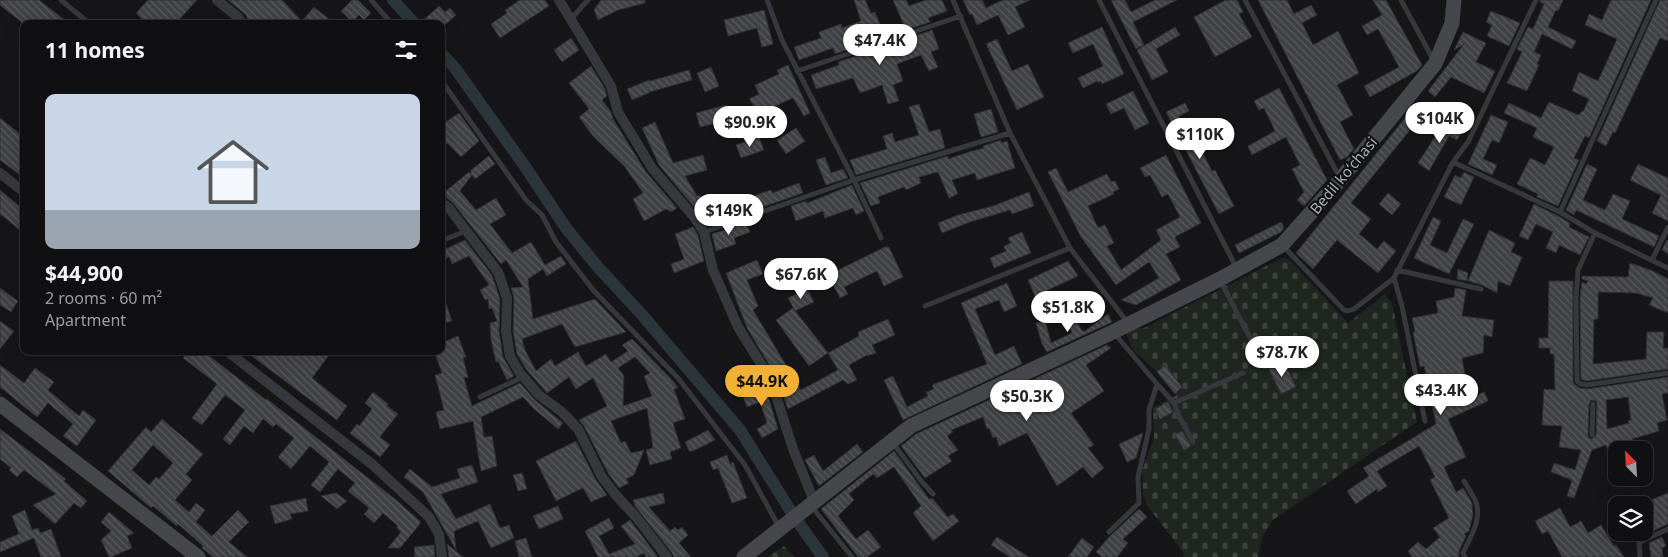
<!DOCTYPE html>
<meta charset="utf-8">
<style>
:root{--surface:#101012;--page:#1e1e20;--text:#f1f3f6;--muted:#9c9d9f;--line:#303032;--accent:#f2b134}
body{margin:0;font-family:"Noto Sans",sans-serif;background:var(--page);color:var(--text);height:100vh;display:flex;flex-direction:column;font-size:19px;white-space:nowrap}
*{box-sizing:border-box;margin:0}
p{font-size:16px;color:var(--muted)}
.icon{flex:none;width:28px;height:28px;fill:none;stroke:currentColor;stroke-width:2;stroke-linecap:round;stroke-linejoin:round}
.map{position:relative;flex:1;overflow:hidden}
.panel{position:absolute;left:20px;top:20px;width:425px;height:335px;display:flex;flex-direction:column;background:var(--surface);border-radius:10px;box-shadow:0 5px 20px #0002,0 0 0 1px var(--line)}
.panel>*{flex:none}
.needle{width:32px;rotate:336deg}
.tools{position:absolute;left:1608px;top:441px;display:grid;gap:10px}
.tools a{display:grid;place-items:center;width:45px;height:45px;border-radius:10px;background:var(--surface);box-shadow:0 5px 20px #0002,0 0 0 1px var(--line);font-size:25px}
.price{position:absolute;translate:-50% -42px;padding:0 11px;border-radius:18px;background:#fff;color:#222;font-size:16px;line-height:32px;filter:drop-shadow(0 1px 2px #0008)}
.price::after{content:'';position:absolute;left:50%;top:30px;width:15px;height:11px;margin-left:-8px;background:inherit;clip-path:polygon(0 0,100% 0,50% 100%)}
.price.selected{background:var(--accent);color:#111}
ul{padding:0;list-style:none}
li{display:grid;align-content:center;gap:10px;height:265px;padding:0 25px}
li span{display:grid;place-items:center;height:155px;border-radius:10px;color:#555}
li>.icon{margin-inline-start:auto}
span .icon{width:90px;height:90px;fill:#fffc;stroke-width:1}
li b{font-size:21px}
h2{display:flex;justify-content:space-between;align-items:center;height:60px;padding:0 25px;font-size:21px}
.map>svg:first-child{display:block}
.cemetery{fill:url(#cemetery-stones)}
.lines{fill:none;stroke-linecap:round;stroke-linejoin:round}
.canal{stroke:#2c353c;stroke-width:12}
.building{fill:url(#building-back-hatch);stroke:#303034;fill-rule:evenodd}
.lane{stroke:#37383d;stroke-width:5}
.street{stroke:#37383d;stroke-width:10}
.secondary{stroke:#45474d;stroke-width:15}
.labels{text-anchor:middle;dominant-baseline:central;stroke-width:4.5;stroke-linejoin:round;paint-order:stroke}
.street-label{font-size:15px;fill:#a8adb8;stroke:#111113}
</style>
<div class="map">
<svg width="1668" height="557" viewBox="0 0 1668 557">
<defs>
<pattern id="cemetery-stones" width="16" height="16" patternUnits="userSpaceOnUse" patternTransform="scale(1.25)"><rect width="16" height="16" fill="#1e261f"/><path d="M2 7V4a2 2 0 0 1 4 0v3zM10 15v-3a2 2 0 0 1 4 0v3z" fill="#3c433d"/></pattern>
<pattern id="building-back-hatch" width="6" height="6" patternUnits="userSpaceOnUse" patternTransform="scale(1.25)"><rect width="6" height="6" fill="#404145"/><path d="M-1 5l2 2M0 0l6 6M5-1l2 2" fill="none" stroke="#595a5e"/></pattern>
</defs>
<rect width="100%" height="100%" fill="#161618"/>
<path class="cemetery" d="M1282 258 1289 259 1348 323 1385 294 1392 303 1417 422 1273 520 1263 536 1258 557H1183L1184 553 1149 508 1143 496 1142 471 1154 438 1153 408 1177 395 1176 393 1175 394 1157 372 1133 350 1127 336V333L1141 327 1142 329Z
M784 546 794 557H767Z"/>
<g class="lines">
<path class="canal" d="M393 0 415 24
M441 53 455 68 524 165 566 228 597 266 643 316 740 430 795 518 823 557"/>
</g>
<path class="building" d="M0 0H39L70 24H24L0 5Z
M148 0H197L175 24H147L136 13Z
M228 0H282L302 21 314 7 335 24H249L246 15Z
M352 0H358L371 13 364 20 359 15 352 22 341 11Z
M520 0H545L549 6 500 38 491 24 507 13 505 10Z
M601 0H645V3L618 10 598 20 594 10Z
M854 0H865L871 13 875 12 883 32 877 34 879 39 835 54 833 48 799 60 794 47 821 38 819 32 841 24 842 28 861 21Z
M893 0H906L909 6 926 0H942L947 11 928 18 930 22 906 30Z
M963 0H982L986 8 1003 0H1030L1015 7 1025 27 1008 35 998 15 977 25 972 14 970 15Z
M1111 0H1125L1131 12 1155 0H1177L1133 22 1144 45 1136 49Z
M1226 0H1237L1243 12 1239 14 1252 37 1215 57 1194 17Z
M1258 0H1287L1294 14 1311 5 1317 15 1302 23 1313 45 1338 31 1359 73 1337 85 1353 115 1340 122 1354 149 1347 157 1340 160Z
M1373 0H1386L1422 65 1417 71 1370 97 1364 86 1399 67 1378 29 1367 35 1362 26 1382 15Z
M1540 0H1563L1558 11 1556 10 1548 27 1576 41 1572 49 1542 34 1534 52 1541 55 1537 64 1539 65 1527 91 1507 83 1522 52 1517 49 1528 27 1533 29 1544 4 1540 2Z
M1611 0H1651L1589 138 1585 136 1574 158 1579 160 1558 206 1537 197 1538 194 1517 184 1530 158 1545 165 1554 147 1533 137 1537 128 1504 113 1509 103 1541 118 1549 102 1578 115 1584 110 1589 99 1572 91 1579 72 1598 81 1617 39 1585 25 1589 14 1602 20Z
M1660 0H1668V41L1660 38 1615 133 1613 132 1606 146 1597 141Z
M439 6 445 12 450 8 456 15 446 24H419Z
M764 10 773 44 762 47 757 28 728 36 724 20Z
M1491 11 1520 23 1509 46 1487 36 1492 25 1486 22Z
M1102 27 1124 74 1102 84 1101 81 1098 83 1097 81 1083 88 1078 78 1103 66 1093 44 1073 53 1068 43Z
M1175 27 1180 35 1156 49 1168 72 1152 80 1137 50Z
M932 30 939 49 931 52 938 67 929 71 921 55 897 64 903 81 893 85 899 101 888 104 882 85 860 93 853 78 816 89 811 75 839 65 838 62 881 48 882 52 910 42 909 38Z
M1463 32 1486 43 1476 62 1495 71 1484 93 1451 77 1435 97 1428 91 1464 44 1454 50Z
M571 38 579 50 562 62 554 50Z
M997 39 1012 71 1028 64 1044 97 1017 110 986 44Z
M788 65 810 113 804 116 793 98 759 113 749 99 759 94 755 85 779 74 777 70Z
M591 66 605 89 607 96 602 100 611 112 613 119 646 172 677 208 671 212 666 209 644 221 633 199 643 193 625 167 592 135 579 117 589 109 569 83Z
M711 67 719 86 705 92 697 73Z
M689 70 692 80 653 91 632 100 627 89 649 80 650 81Z
M1279 88 1327 180 1304 206 1297 200 1304 192 1292 169 1300 165 1286 137 1252 155 1248 146 1275 131 1264 108 1259 110 1254 101Z
M1133 91 1149 123 1135 130 1124 108 1111 114 1106 104Z
M1185 103 1189 111 1179 116 1188 133 1200 126 1204 136 1196 140 1212 171 1215 170 1234 206 1219 214 1166 112Z
M919 104 929 132 940 129 945 148 856 175 850 160 887 149 883 136 892 133 895 142 919 135 909 107Z
M726 105 730 120 700 127 696 113Z
M991 109 998 132 981 137 974 114Z
M459 113 479 141 461 157 447 143 441 149V125Z
M1491 115 1508 122 1499 143 1492 140 1483 159 1497 165 1492 175 1468 164Z
M0 118 24 137V178L0 160Z
M1405 118 1414 125 1351 203 1371 219 1359 234 1377 249 1384 241 1396 251 1378 273 1337 240 1313 269 1296 253Z
M1458 119 1467 124 1457 140 1449 136 1429 171 1418 163 1440 129 1448 135Z
M655 122 673 163 703 155 707 170 685 176 697 196 699 195 710 210 722 206 727 219 708 226 699 213 659 165 642 128Z
M796 128 805 141 786 154 777 140Z
M759 137 764 150 741 158 736 145Z
M1001 140V143L1007 141 1015 168 977 180 975 173 952 180 958 194 949 198 938 172 919 177 921 183 906 190 904 187 878 197 880 203 871 206 860 183 948 156V159L969 152 984 148 983 146Z
M1166 155 1201 223 1175 237 1180 247 1166 254 1181 280 1136 305 1121 300 1159 278 1149 262 1116 285 1081 237 1048 172 1056 168 1068 192 1107 174 1111 182 1115 181 1119 189 1113 192 1114 194 1088 206 1098 228 1105 225 1114 243 1107 246 1121 270 1161 240 1156 230 1180 217 1168 194 1162 197 1150 175 1145 177 1140 168Z
M489 156 495 164 475 179 472 175 460 191 476 210 496 198 506 215 490 224 512 253 531 242 545 265 561 256 566 264 547 276 543 269 528 279 533 319 595 299 626 332 575 347 562 324 522 339 525 350 536 371 551 359 555 366 578 352 586 366 606 354 611 362 628 351 622 345 632 339 674 382 678 388 674 389 685 419 673 423 681 448 670 452 672 459 650 465 646 450 653 448 647 408 611 421 621 443 625 441 631 453 644 450 634 475 626 479 629 483 619 488 608 473 584 426 579 420 607 406 593 378 576 389 569 377 547 393 526 369 517 354 513 331 514 298 511 288 523 287 506 260 501 264 453 203 442 194 469 172 471 174V170ZM635 357 650 373 644 376 652 396 623 406 624 376 618 368Z
M825 157 831 173 843 169 848 178 826 185 816 160Z
M1587 164 1597 169 1583 200 1605 210 1613 194 1630 201 1622 219 1659 236 1654 247 1576 210 1574 215 1566 210Z
M1638 164 1668 178V221L1652 213 1661 195 1630 180Z
M1464 172 1474 177 1461 205 1444 197 1455 175 1461 178Z
M799 183 803 193 760 208 756 195 771 190 772 193Z
M852 185 864 211 856 215 853 208 825 218 823 211 796 221 791 206 806 201 807 203Z
M0 190 24 210V224L20 230 0 214Z
M1029 192 1034 206 1012 214 1010 210 970 222 942 233 938 223 958 215 993 206Z
M1388 193 1401 204 1392 215 1379 204Z
M1534 204 1558 216 1570 223 1569 227 1589 237 1580 255 1559 245 1556 253 1546 248 1553 232 1536 224 1528 240 1519 236Z
M1433 217 1441 221 1430 245 1447 253 1463 219 1474 224 1449 274 1414 258Z
M1281 222 1284 228 1281 232 1239 253 1235 245Z
M746 223 750 232 734 238 736 244 716 251 712 234Z
M693 227 698 235 704 261 674 273 671 264 684 259 675 234Z
M1489 230 1515 243 1511 252 1522 257 1510 286 1498 281 1497 293 1482 285 1468 281Z
M1022 232 1031 253 994 268 990 258 1006 251 1004 246 1011 243 1008 238Z
M465 240 492 275 500 299 499 331 503 357 514 376 507 380 498 361 496 362 491 340 490 323 497 321 492 308 489 309 488 299 485 300 480 290 489 285 469 256 452 264 449 257 441 260V251Z
M1667 240 1668 241V254L1662 250Z
M885 247H889L903 277 884 286 877 271 844 287 848 294 840 298 828 275Z
M757 260 763 274 747 280 758 306 753 310 801 390 838 370 828 353 859 336 858 332 888 319 895 335 872 345 876 353 867 356V355L849 365 857 380 848 384 843 380 788 409 777 378 747 328 726 273Z
M1068 261 1078 276 1035 296 1028 280Z
M1630 263 1653 271 1668 279V313L1649 305 1653 298 1636 293 1598 292V319H1594L1593 364 1646 359 1647 332H1664L1663 348H1668V369L1587 381 1583 380 1581 379 1580 298 1582 282 1586 284 1588 281 1582 279V276L1628 277Z
M1458 269 1468 273 1467 281 1457 279Z
M1549 281H1573V381L1574 384 1580 388 1587 389 1668 377V393L1662 394 1667 420 1657 423 1659 431 1632 439 1633 441 1607 449 1606 445 1592 450 1574 498 1567 496 1572 480 1551 472 1554 463 1575 470 1581 450 1559 447 1562 426 1542 425 1544 389 1555 390 1554 354H1550V348H1539V338H1548ZM1628 397 1631 420 1628 421 1629 423 1607 429 1606 400ZM1591 400 1596 401 1597 404 1596 435 1592 439 1589 438 1588 435 1589 404Z
M1007 283 1017 306 1004 312 999 300 975 309 995 355 1014 346 1022 364 903 420 884 380 893 376 907 407 928 396 926 392 934 389 932 385 987 364 961 303Z
M0 288 18 301 11 312 0 305Z
M1455 288 1466 290 1462 316 1494 320 1492 337 1484 335 1483 353 1462 358 1469 399 1484 392 1488 401 1448 419 1466 457 1444 467 1456 492 1463 488 1467 494 1472 503 1473 515 1469 531 1464 534 1466 536 1459 551V557H1412L1408 551 1418 542 1426 549 1440 537 1433 528 1449 518 1430 480 1435 477 1419 446 1377 471 1387 486 1378 492 1377 489 1356 504 1347 491 1369 476 1363 468 1436 424 1424 366 1420 367 1413 332H1415L1412 318 1438 313 1436 301 1454 297Z
M807 289 814 302 795 311 788 298Z
M443 295 452 321 441 324V296Z
M793 308 828 353 809 366 776 320Z
M1108 314 1112 322 1047 352 1042 344 1036 323 1045 320 1051 343 1072 333 1067 322 1075 318 1082 331H1085Z
M0 321 14 331 0 349Z
M458 336 466 357 463 358 468 377 464 378 472 406 520 383 535 400 563 423 558 429 534 409 523 397 481 417 484 437 492 436 497 466 481 471 473 421 440 429 436 412 444 410 435 375 442 373 434 351H441V343Z
M1107 345 1111 348 1086 365 1104 391 1071 413 1094 445 1088 448 1104 468 1092 478 1083 467 1057 486 1027 433 999 446 996 437 993 438 989 428 987 429 983 417 951 430 953 432 947 436 958 450 948 456 952 461 925 478 901 446 916 434Z
M188 351H203L266 400 267 399 395 499 420 521V524L400 548H388L401 532 396 527 398 526 383 513 374 523 364 514 369 508 348 491 355 483 338 469 320 492 311 485 329 462 310 446 291 469 278 457 294 438 276 424 273 427 263 419 253 433 244 426 230 445 223 439 245 410 225 395 202 425 192 418 217 384 183 358Z
M245 351H324L329 355 312 378 347 406 337 420Z
M1284 362 1296 387 1281 394 1269 369Z
M0 365 24 383 35 368 54 382 48 390 79 416 83 410 96 420 77 446 63 436 73 424 48 403 37 417 0 387Z
M1165 365 1182 387 1175 394 1157 372Z
M764 382 778 429 762 438 757 429 767 423 760 402 747 407 741 392Z
M373 392 388 404 387 406 398 414 380 437 390 445 380 457 350 433 357 424 359 426 372 409 365 403Z
M1168 402 1173 412 1160 419 1155 409Z
M162 419 203 454 186 474 192 480 175 500 189 512 196 503 205 510 196 522 212 536 238 510 249 522 229 542 247 557H213L202 548 203 546 178 524 177 526 153 506 151 508 108 471 146 427 151 432ZM153 445 173 463 159 479 156 477 149 485 132 470Z
M0 429 66 479 64 481 87 501 81 508 74 503 55 524 33 505 56 494 24 470 17 477 9 470 11 468 0 459Z
M708 430 715 440 693 451H689L685 442Z
M1182 431 1191 446 1184 450 1175 435Z
M1143 433 1136 458 1127 462 1119 444Z
M576 441 596 480 607 495 591 502 583 488 556 501 536 461Z
M857 444 863 452 819 486 805 460 814 455 823 471Z
M894 451 929 499 932 498 948 517 953 514 959 521 933 541 913 513 921 506 894 467 877 478 873 474 849 494 854 500 838 516 856 539 868 530 881 547 867 557H858L821 509Z
M727 455 730 464 733 462 747 498 732 503 718 468 713 470 710 462Z
M472 465 478 482 441 494 456 519 490 504 500 528 509 525 514 538 491 548 478 521 454 531 456 550 423 492 404 477 410 469 432 487 460 478 457 469Z
M522 473 527 489 518 491 513 475Z
M336 493 347 501 337 509 321 496Z
M663 493 665 503 649 507 670 531 675 527 678 530 682 527 688 535 679 543 691 557H674L672 553 635 506 633 500Z
M1668 493V524L1644 535V503Z
M306 498 308 511 290 514 292 519 275 524 270 506Z
M558 506 563 519 539 529 533 516Z
M1560 508 1570 527 1581 521 1588 533 1601 525 1614 546 1616 545 1624 557H1562L1548 531 1542 534 1535 521Z
M1139 509 1147 517 1123 539 1128 543 1117 557H1102L1096 552 1110 536Z
M25 510 32 530 38 528 40 533 51 529 61 557H41L34 538 0 552V542L19 534 12 516Z
M109 512 134 533 127 536 132 548 111 557H109L101 540 111 531 101 522Z
M609 518 614 528 599 536 609 554 635 544 621 526 630 520 658 557H646L644 553 636 557H598L585 531Z
M997 537 1029 557H1010L991 545Z
M1662 537 1666 546 1662 548 1663 557H1651L1649 543Z
M526 538 532 557H519L515 541Z
M1082 538 1094 547 1087 557H1068Z
M447 544 463 557H449Z
M434 545 435 557H415L414 547Z"/>
<g class="lines">
<path class="lane" d="M61 0 90 24
M371 0 392 24
M767 0 782 40 854 180 881 238
M953 0 1010 133 1070 248 1128 323
M1099 0 1237 269
M1245 0 1340 178
M1401 0 1434 61
M571 19 588 0
M797 71 961 16
M441 80 526 200 542 215 556 242 594 291 678 378 745 465 779 527
M1453 162 1560 212 1595 233 1668 268
M1560 212 1656 0
M704 232 854 180 1010 133
M1595 233 1578 270 1576 298 1577 381 1581 384 1587 385 1668 373
M441 241 466 231
M1283 246 1344 310 1348 311 1354 309 1394 278 1453 162 1468 142 1536 0
M1652 260 1668 227
M1397 270 1481 289
M1394 278 1402 306 1425 421
M1220 280 1258 353
M925 306 1070 248
M1157 384 1174 403 1243 373
M480 397 523 377
M1174 403 1179 416 1193 442
M1592 435 1593 404
M893 443 922 482 933 494
M1464 481C1468 488 1473 495 1476 502 1482 520 1470 538 1463 553L1465 557
M812 507 852 557
M1109 532 1139 503 1138 477 1149 429V410L1157 384 1115 334
M1640 557 1639 544 1642 541 1668 529"/>
<path class="street" d="M217 0 238 17 242 24
M559 0 611 86 618 112 652 168 694 217 704 232 713 270 738 327 771 380 793 449 814 501
M0 173 24 192
M441 203 448 207 498 272 507 298 506 331 510 356 520 373 539 395 562 412 578 429 602 477 615 494 637 518 667 557
M227 351 373 465 429 517 439 534 442 557"/>
<path class="secondary" d="M0 404 198 557
M744 557 911 426 1113 332 1220 279 1282 245 1340 180 1435 64 1452 23 1454 0"/>
</g>
<g class="labels">
<g class="street-label">
<text transform="translate(1343 175) rotate(-50)">Bedil koʻchasi</text>
</g>
</g>
</svg>
<div class="tools">
<a><svg class="needle" viewBox="-14 -14 28 28"><path d="M0-13l5 13h-10z" fill="#e53935"/><path d="M0 13l5-13h-10z" fill="#9c9d9f"/></svg></a>
<a><svg class="icon" aria-label="layers" viewBox="0 0 24 24"><path d="M12 4l9 5-9 5-9-5zM3 14l9 5 9-5"/></svg></a>
</div>
<b class="price" style="left:880px;top:66px">$47.4K</b>
<b class="price" style="left:1440px;top:144px">$104K</b>
<b class="price" style="left:750px;top:148px">$90.9K</b>
<b class="price" style="left:1200px;top:160px">$110K</b>
<b class="price" style="left:729px;top:236px">$149K</b>
<b class="price" style="left:801px;top:300px">$67.6K</b>
<b class="price" style="left:1068px;top:333px">$51.8K</b>
<b class="price" style="left:1282px;top:378px">$78.7K</b>
<b class="price selected" style="left:762px;top:407px">$44.9K</b>
<b class="price" style="left:1441px;top:416px">$43.4K</b>
<b class="price" style="left:1027px;top:422px">$50.3K</b>
<section class="panel">
<h2>11 homes<svg class="icon" aria-label="filters" viewBox="0 0 24 24"><path d="M4 7h16M4 17h16"/><circle cx="9" cy="7" r="2"/><circle cx="15" cy="17" r="2"/></svg></h2>
<ul>
<li><span style="background:linear-gradient(#c9d6e8 75%,#9aa5b1 0)"><svg class="icon" aria-label="home" viewBox="0 0 24 24"><path d="M3 11l9-7 9 7M6 9v11h12V9"/></svg></span><div><b>$44,900</b><p>2 rooms · 60 m²</p><p>Apartment</p></div></li>
</ul>
</section>
</div>
